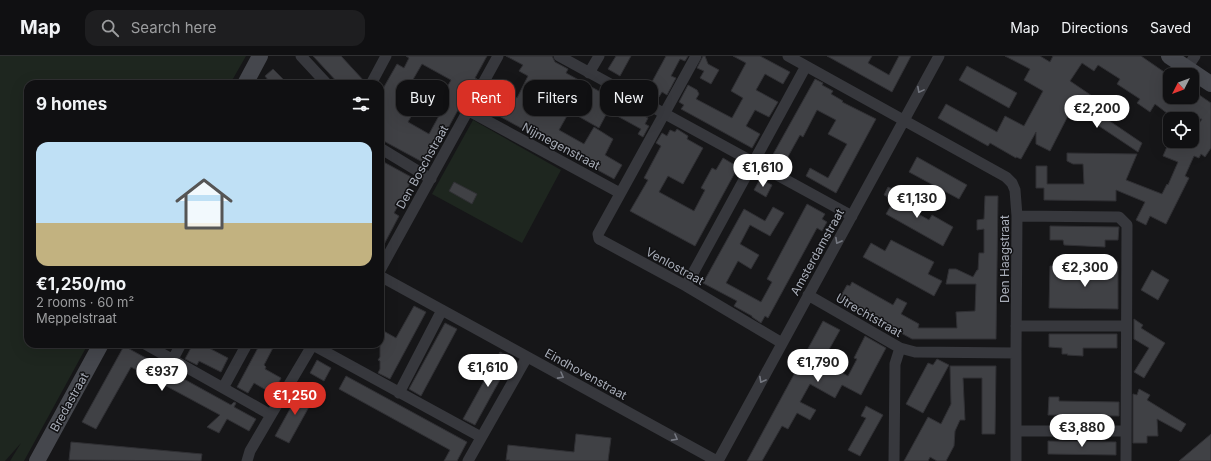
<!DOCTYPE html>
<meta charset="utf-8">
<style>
:root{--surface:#101012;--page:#1e1e20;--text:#f1f3f6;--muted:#9c9d9f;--line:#303032;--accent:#d93025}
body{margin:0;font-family:Inter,sans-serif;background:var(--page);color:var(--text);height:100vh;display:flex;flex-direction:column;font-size:15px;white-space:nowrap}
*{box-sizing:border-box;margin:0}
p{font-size:13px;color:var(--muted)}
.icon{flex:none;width:22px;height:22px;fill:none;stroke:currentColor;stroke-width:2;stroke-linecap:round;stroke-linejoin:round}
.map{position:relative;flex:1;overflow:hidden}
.sheet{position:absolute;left:24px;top:24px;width:360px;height:268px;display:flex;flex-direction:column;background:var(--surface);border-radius:12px;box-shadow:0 4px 16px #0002,0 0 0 1px var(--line)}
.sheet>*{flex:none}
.guide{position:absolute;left:396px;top:24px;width:380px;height:36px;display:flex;gap:8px}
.needle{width:26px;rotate:228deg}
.fabs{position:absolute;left:1163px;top:12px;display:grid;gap:8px}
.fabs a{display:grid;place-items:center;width:36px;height:36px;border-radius:8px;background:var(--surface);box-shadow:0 4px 16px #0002,0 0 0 1px var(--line);font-size:20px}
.price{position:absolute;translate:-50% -34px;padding:0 9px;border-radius:14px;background:#fff;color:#222;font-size:13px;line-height:26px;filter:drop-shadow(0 1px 2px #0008)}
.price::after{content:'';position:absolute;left:50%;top:24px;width:12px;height:9px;margin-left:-6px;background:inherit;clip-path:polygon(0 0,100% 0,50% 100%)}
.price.current{background:var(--accent);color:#fff}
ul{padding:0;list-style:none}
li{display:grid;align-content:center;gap:8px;height:212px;padding:0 12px}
li span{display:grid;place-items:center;height:124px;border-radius:12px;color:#555}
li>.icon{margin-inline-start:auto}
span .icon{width:72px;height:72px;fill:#fffc;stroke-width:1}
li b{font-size:17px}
h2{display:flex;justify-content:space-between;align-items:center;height:48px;padding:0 12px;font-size:17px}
.chip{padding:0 14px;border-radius:12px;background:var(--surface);box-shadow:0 4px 16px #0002,0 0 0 1px var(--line);font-size:14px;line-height:36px}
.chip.current{background:var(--accent);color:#fff}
header{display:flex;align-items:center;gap:24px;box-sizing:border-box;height:56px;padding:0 20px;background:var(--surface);border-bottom:1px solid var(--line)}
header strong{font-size:19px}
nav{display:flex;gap:22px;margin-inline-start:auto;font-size:14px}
.search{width:280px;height:36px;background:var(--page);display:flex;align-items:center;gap:10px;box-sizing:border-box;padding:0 14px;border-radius:12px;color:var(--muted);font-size:15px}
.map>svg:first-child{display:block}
.green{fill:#1e261f}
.building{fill:#404145;stroke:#303034;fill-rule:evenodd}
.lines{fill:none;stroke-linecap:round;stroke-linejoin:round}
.street{stroke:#37383d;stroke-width:11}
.secondary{stroke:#45474d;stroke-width:16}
.oneway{stroke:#757881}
.labels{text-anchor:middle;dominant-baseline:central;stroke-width:3;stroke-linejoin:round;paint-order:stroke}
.street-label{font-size:12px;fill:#a8adb8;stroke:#111113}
</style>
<header>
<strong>Map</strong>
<div class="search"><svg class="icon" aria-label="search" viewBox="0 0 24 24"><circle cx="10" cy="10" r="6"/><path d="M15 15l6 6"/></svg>Search here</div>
<nav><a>Map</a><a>Directions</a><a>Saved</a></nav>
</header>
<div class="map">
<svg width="1211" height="405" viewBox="0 0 1211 405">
<rect width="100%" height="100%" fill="#161618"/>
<path class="green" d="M0 0H246L230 28H28V288H88L24 405H10L21 387 5 405H0Z
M473 64 561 114 522 187 432 138Z"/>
<path class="building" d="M313 0H341L365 26 364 28H339Z
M406 0H487L475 22 477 23 467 42 465 41 428 109 380 83V38L397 8 404 12 409 2ZM422 8 451 24 440 44 446 47 429 78 408 66 418 48 404 39Z
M506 0H552L555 6 568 13 566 17 648 62 645 68 649 70 643 81 638 78 641 73 608 55 599 72 569 55 578 39 561 30 551 49 568 58 559 74 584 88 594 71 613 83 605 99 622 109 614 123 479 49 490 29 505 38V36L517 42 528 20 519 15 523 9Z
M616 0H631L620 20 608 13Z
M666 0H688L685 5 680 3 671 20 676 22 667 39 662 36 659 41 647 35Z
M703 0H705L708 8 719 14 711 28 700 22 704 15 697 12Z
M733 0H760L790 16 783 28 765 18 756 34 778 46 769 61 755 54 746 70 760 78 752 92 681 53 684 49 679 46 688 29 697 34 699 38 696 43 732 62 743 42 731 35 746 7Z
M827 0H872L868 7 889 19 899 0H911L892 36Z
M1005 0H1040L1050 6 1053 0H1141L1170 20V41H1192V34L1211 47V92L1205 101 1201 98 1199 102 1194 100 1185 120 1189 122 1166 168 1150 160 1146 169 1136 164 1145 146 1116 134V145L1044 144V132H1036V110H1047V128H1084L1083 108H1073L1067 105V97L1137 98 1126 124 1162 138 1167 128 1168 129 1178 106 1163 100 1169 86 1185 92 1188 85H1192V78L1202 63H1181L1173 58 1172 61 1155 48 1150 56 1137 47 1140 43 1117 28 1120 23 1098 9 1094 15 1082 7 1070 25 1098 44 1092 53 1142 87 1138 96 1072 52 1050 95 1036 88V76L1021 103 1016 101V102L990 87 988 90 938 62 946 48 997 76 1005 60 1024 70 1043 35 1024 24 1030 13Z
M967 10 1017 37 1009 52 959 24Z
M273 13 288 28H271L265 20Z
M815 23 823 27 822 29 833 35 831 38 843 45 842 46 876 63 836 137 806 120 810 112 828 122 847 88 828 78 836 64 817 54 803 81 800 79 781 113 772 108 775 104 771 102Z
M677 73 688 80 687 83 703 92 683 128 668 120 659 136 694 155 705 134 701 132 712 112 716 114 723 102 738 111 695 190 630 155 648 124 644 122 661 90 656 87 662 77 667 80 670 74 675 76Z
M917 101 967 129 959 143 909 116Z
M380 104 413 122 394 157 399 160 380 196Z
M760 123 772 129 766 141 754 134Z
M454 126 477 138 472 148 449 135Z
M888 131 909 141 904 150 929 164 932 159 953 171 943 190 886 158 894 144 884 139Z
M985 140H998L996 283H912L839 243 847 229 850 230 852 226 893 249 897 242 907 247 901 258 919 268 918 272H957L956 256 975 255 976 228H946L949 213H956L973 221 977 214H978L979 197H984V173L977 174V164L984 163Z
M807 148 825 158 822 163 827 166 822 175 817 172 768 262 765 260 761 267 752 261V260L734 250 737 245 703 227 744 153 765 165 773 151 784 157 770 180 750 169 740 188 759 199 751 213 738 205 726 227 761 246 772 226 767 223Z
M1050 170 1119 171 1118 184H1105V191L1064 189 1063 184H1050Z
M891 184 934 206 928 218 942 225 934 240 863 201 871 187 885 195Z
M1096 205 1118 206V253L1049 252 1050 210H1069V216H1096Z
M1152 214 1169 224 1158 244 1141 234Z
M414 250 426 256 390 323 378 317 380 313V305L378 304 380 301V273L396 282Z
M1134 263 1143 269 1141 272 1165 287 1144 322 1134 316 1149 292 1134 283Z
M823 265 840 274 822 306 848 320 857 303 854 302 865 280 886 292 861 339 842 329 835 342 810 328 800 346 816 354 810 364 797 357 788 373 782 370 762 405H747Z
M445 267 457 273 421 340 409 333Z
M1049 278H1117V292H1083V300L1067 299 1068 298H1062V292L1049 291Z
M193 288H209L207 291 228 302 221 316 199 305 197 309 185 303Z
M260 288H275L264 309 266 311 265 313 281 322 273 338 254 327 248 337 237 331Z
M124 290 231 349 234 346 236 347 234 351 256 363 249 375 227 363 219 377 207 371 220 359 131 311 96 373 82 366Z
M500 296 512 302 475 369 463 363Z
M937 303 949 309 923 357 906 348 928 307 933 309Z
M317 304 331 312 324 325 310 317Z
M950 310H996L995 378H982V322H963L965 364H960L955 375 954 390 946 405H937L930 401 928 405H904L928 361 941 368 951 348Z
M346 320 467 386 457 405H444L450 394 339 333Z
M301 333 315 340 289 387 275 380Z
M1139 333 1150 339 1147 344 1186 368 1181 376 1157 363 1158 380H1147V387H1133V338L1137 339Z
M1049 341H1059V345L1119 346V360L1048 359Z
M866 350 883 359 860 400 848 394 866 362 861 360Z
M576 378 611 382 608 405H509L510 404H506L508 389 574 396Z
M1211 378V405H1179Z
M1048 385 1116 386V399L1048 398Z
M71 386 202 398 201 405 69 404Z"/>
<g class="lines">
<path class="street" d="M301 0 327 28
M559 0 852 160
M696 0 598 178 599 183 601 184 686 230 782 287
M788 0 1006 121 1012 127 1015 134 1017 160 1016 297V405
M1187 12 1195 0
M589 17 599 0
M371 28 386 0
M469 55 620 137
M380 92 431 123
M1017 160 1119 161 1127 169 1126 405
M380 214 498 0
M380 220 717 405
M686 230 806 10
M808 239 900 292 915 296 1016 297
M1016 270H1126
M145 288 271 359
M311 288 481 381
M173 303 181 288
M223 332 247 288
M399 337 442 254
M1017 375H1126
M247 405 250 395 271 359 313 288
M468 405 527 301
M718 405 939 0
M894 405 895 308 900 292"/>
<path class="secondary" d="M1169 0 1211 28
M245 28 260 0
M37 405 101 288"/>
</g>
<defs><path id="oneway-chevron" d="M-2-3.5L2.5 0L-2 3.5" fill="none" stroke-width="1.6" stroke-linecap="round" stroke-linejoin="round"/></defs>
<g class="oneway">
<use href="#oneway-chevron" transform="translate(920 34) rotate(118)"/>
<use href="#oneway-chevron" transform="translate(838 185) rotate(119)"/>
<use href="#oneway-chevron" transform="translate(561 320) rotate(29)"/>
<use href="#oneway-chevron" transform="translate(762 324) rotate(119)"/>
<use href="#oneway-chevron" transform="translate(675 382) rotate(29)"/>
</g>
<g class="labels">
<g class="street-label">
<text transform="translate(561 90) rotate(28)">Nijmegenstraat</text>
<text transform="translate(422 111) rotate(-61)">Den Boschstraat</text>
<text transform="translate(817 196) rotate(-61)">Amsterdamstraat</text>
<text transform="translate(1004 203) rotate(-90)">Den Haagstraat</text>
<text transform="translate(675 210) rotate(29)">Venlostraat</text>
<text transform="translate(869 259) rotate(30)">Utrechtstraat</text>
<text transform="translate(586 318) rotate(29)">Eindhovenstraat</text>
<text transform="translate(69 346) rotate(-61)">Bredastraat</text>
</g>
</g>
</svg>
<div class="fabs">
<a><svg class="needle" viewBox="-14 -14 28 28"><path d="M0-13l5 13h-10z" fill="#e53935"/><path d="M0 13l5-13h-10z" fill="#9c9d9f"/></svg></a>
<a><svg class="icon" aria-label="locate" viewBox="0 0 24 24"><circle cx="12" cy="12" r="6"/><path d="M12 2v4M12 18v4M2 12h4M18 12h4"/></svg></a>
</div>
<b class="price" style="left:1097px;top:73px">€2,200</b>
<b class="price" style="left:763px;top:132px">€1,610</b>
<b class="price" style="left:917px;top:163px">€1,130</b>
<b class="price" style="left:1085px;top:232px">€2,300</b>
<b class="price" style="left:818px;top:327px">€1,790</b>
<b class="price" style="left:488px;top:332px">€1,610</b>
<b class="price" style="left:162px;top:336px">€937</b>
<b class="price current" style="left:295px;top:360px">€1,250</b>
<b class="price" style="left:1082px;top:392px">€3,880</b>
<div class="guide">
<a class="chip">Buy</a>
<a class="chip current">Rent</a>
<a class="chip">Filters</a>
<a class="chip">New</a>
</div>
<section class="sheet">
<h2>9 homes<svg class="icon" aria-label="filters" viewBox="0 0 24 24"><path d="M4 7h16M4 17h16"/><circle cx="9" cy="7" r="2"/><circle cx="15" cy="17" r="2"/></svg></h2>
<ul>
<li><span style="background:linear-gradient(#bfe0f5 65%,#c2b280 0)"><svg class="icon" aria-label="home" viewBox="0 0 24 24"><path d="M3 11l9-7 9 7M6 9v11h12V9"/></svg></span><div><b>€1,250/mo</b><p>2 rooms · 60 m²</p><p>Meppelstraat</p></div></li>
</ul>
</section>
</div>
